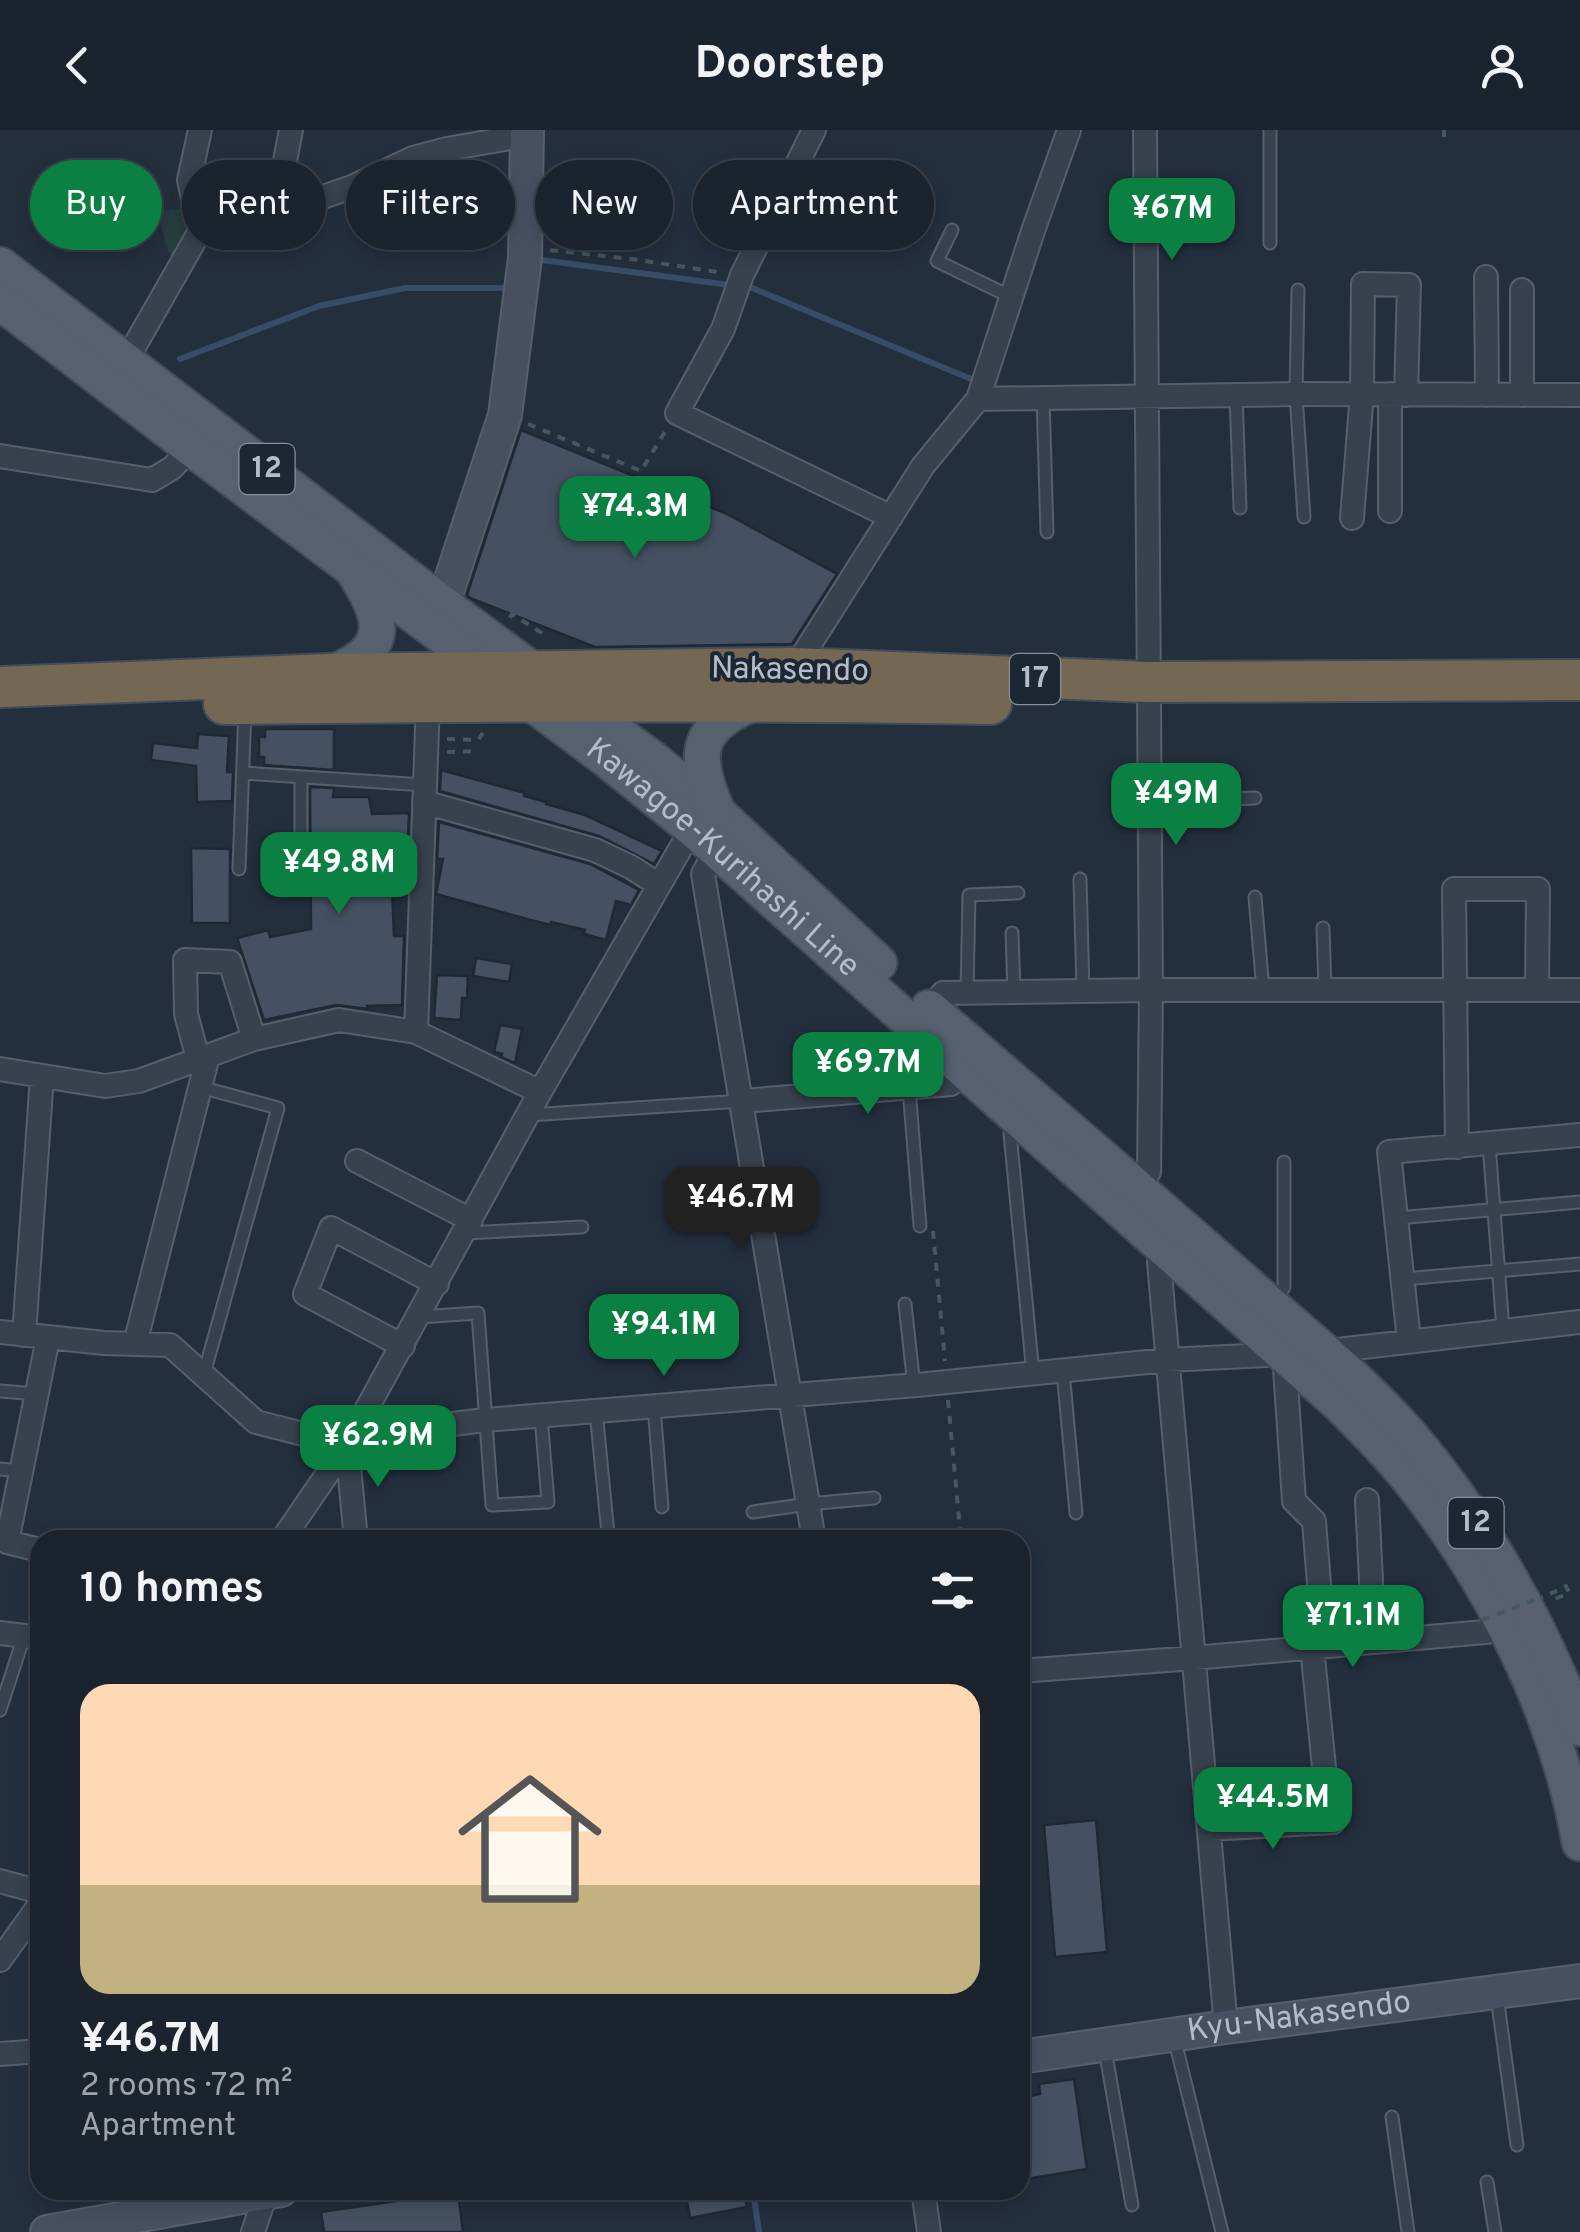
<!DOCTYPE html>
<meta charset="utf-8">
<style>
:root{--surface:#1b232e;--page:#242b36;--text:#f1f3f6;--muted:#a0a4aa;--line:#39404a;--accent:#0b8043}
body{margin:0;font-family:Overpass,sans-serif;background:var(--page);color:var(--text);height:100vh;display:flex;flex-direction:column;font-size:38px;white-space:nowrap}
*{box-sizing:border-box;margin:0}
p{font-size:32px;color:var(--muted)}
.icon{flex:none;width:55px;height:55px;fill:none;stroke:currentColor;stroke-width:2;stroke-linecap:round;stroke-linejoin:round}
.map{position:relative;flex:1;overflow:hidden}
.sheet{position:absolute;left:30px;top:1400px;width:1000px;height:670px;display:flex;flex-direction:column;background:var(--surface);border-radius:30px;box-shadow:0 5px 15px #0003,0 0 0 2px var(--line)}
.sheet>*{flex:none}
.guide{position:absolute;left:30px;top:30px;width:1000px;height:90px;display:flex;gap:20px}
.price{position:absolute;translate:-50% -85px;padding:0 22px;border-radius:20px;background:var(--accent);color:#fff;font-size:32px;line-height:65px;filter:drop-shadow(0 2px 5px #0008)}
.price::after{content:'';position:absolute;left:50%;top:60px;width:30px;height:22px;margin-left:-15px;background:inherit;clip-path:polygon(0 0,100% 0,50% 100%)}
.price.on{background:#222;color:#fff}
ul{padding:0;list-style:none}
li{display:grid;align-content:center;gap:20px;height:530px;padding:0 50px}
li+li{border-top:2px solid var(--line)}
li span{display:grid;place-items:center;height:310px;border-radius:30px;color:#555}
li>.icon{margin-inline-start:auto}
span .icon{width:180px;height:180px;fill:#fffc;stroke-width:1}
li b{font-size:42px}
h2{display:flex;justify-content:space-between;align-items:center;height:120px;padding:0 50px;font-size:42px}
.pill{padding:0 35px;border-radius:45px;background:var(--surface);box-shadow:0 5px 15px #0003,0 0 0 2px var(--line);font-size:35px;line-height:90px}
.pill.on{background:var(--accent);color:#fff}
header{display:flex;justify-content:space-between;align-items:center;height:130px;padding:0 50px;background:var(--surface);font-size:45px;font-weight:700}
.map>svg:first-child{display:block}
.green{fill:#263c3f}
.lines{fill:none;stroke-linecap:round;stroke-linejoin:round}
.stream{stroke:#394c67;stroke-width:6}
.building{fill:#455162;stroke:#1f2835;stroke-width:2.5}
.lane-casing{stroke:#565f6c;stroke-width:15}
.street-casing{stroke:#565f6c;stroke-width:26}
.secondary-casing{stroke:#565f6c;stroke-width:36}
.primary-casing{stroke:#414a57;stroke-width:39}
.highway-casing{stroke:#434c59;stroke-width:44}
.path{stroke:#44595c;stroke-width:4;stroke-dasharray:8 8;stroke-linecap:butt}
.lane{stroke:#38414e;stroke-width:11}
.street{stroke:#38414e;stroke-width:22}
.secondary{stroke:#465061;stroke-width:32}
.primary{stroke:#56606e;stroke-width:35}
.highway{stroke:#746855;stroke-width:40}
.path-bridge{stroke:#44595c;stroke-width:4;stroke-dasharray:8 8;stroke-linecap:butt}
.labels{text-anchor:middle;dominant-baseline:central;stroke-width:8;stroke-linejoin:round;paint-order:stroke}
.shield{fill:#1d2633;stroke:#878f9c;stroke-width:2.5}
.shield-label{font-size:30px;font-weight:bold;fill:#b4bcc9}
.street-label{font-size:32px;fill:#b4bcc9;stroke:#1d2633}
</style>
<header><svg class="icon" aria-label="back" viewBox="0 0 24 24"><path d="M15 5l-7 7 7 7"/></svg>Doorstep<svg class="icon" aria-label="person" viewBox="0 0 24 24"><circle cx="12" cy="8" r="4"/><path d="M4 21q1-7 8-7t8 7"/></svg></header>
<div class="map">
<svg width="1580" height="2102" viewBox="0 0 1580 2102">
<rect width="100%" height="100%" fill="#242f3e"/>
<path class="green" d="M195 76 177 142 166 115 158 82Z"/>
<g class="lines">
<path class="stream" d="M534 129 752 158 976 251
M180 229 319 176 405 158H511
M753 2060 759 2102"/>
</g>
<path class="building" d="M521 300 727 384 837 444 792 514 595 517 470 468 467 465Z
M265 599H334V640L264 635V627H259V607H265Z
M198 604 229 606 227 642H233L232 671 197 672 196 636 151 630 153 613 197 618Z
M441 640 525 663 524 666 546 672V674L585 685 662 721 654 734 599 706 440 661Z
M310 657 334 658 333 667H369L372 684 409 683 407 730H404L405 757 392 758 394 806H404L402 875 367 876 368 879 336 875 264 890 237 808 268 800 270 807 311 799Z
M439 692 590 734 639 760 631 775 616 771 606 810 584 804 585 800 551 792V795L527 789 436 764 443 729H437Z
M191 718 230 719V793H192Z
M476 828 512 834 509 852 473 846Z
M437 845 468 846 467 868H462L461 890 434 888Z
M500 895 522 899 515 933 501 927 502 924 494 922Z
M1096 1690 1107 1822 1055 1827 1044 1695Z
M1074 1949 1087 2039 1020 2050V1968L1040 1964 1039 1954Z
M685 2060H744L747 2077 690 2088Z
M458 2062 463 2102H324L321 2082Z"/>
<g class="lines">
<defs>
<path id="lane" d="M1270 0V113
M952 100 937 131 1011 167
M1298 160 1296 264 1304 387
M1236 264 1240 378
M1043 268 1047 402
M243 643 425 655
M301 647V726
M1149 672 1255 668
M239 739 245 579
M1080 749 1083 861
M1255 767 1263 860
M1323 798 1325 860
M1012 803 1014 862
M967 863 969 765 1018 763
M200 957 278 978 204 1244
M909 958 920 1096
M529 985 742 971
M1018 991 1010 1003 1033 1244
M1489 1014 1503 1200
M1397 1088 1580 1072
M465 1103 582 1097
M1403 1149 1580 1134
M1275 1170 1284 1157V1032
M905 1174 914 1256
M419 1187 478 1183 492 1375 548 1372 541 1286
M1063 1241 1076 1383
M0 1261 37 1264
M654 1276 662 1377
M596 1281 608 1404
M0 1339 21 1341
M753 1382 808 1374 874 1368
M1020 1499 1025 1540
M0 1580 24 1506
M1497 1866 1517 2015
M1174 1907 1222 2102
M1105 1919 1132 2075
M1392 1987 1408 2102
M1487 2052 1495 2102"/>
<path id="street" d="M814 0 742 145 723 199 677 283 891 387
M275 82 291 0
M200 101 219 99 311 71 352 57 413 28 447 19 527 5
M1486 147 1487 265
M126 231 200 101 189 50 200 0
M1390 264V381
M1522 265V160
M978 269 1296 264 1580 265
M0 326 152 350 172 338 191 318
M1352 388 1362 263 1363 154 1409 155 1406 265
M791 544 923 336 978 269 1033 101 1069 0
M424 672 595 720 631 737 659 755
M716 720 703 744 814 1410
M930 878 943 863 1151 860H1580
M416 902 428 572
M198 929 186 884 185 830 230 832 254 909
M0 939 105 956 139 951 254 909 339 890 416 902 540 962
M742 971 951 954 964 940
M1457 1017 1454 759H1538L1537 860
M357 1031 471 1090
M1138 1056 1149 1042 1151 860 1145 0
M1168 1121 1159 1132 1226 1897
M0 1202 104 1213 170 1215 256 1292 347 1315 381 1303 485 1290 917 1255 1167 1230 1288 1224
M24 1205 42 946
M1409 1211 1389 1022 1580 1005
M135 1214 208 926
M403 1216 305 1164 331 1098 437 1154
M1320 1222 1580 1192
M1284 1224 1294 1371 1314 1391 1324 1516
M347 1315 356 1410
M1367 1370 1374 1511
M282 1410 347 1315 540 962 683 714 694 700
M40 1420 7 1412 48 1208
M0 1503 40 1508
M1312 1517 1326 1657
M1020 1541 1194 1528 1507 1500
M1209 1699 1333 1692
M0 1751 40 1762
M0 1830 40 1774
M0 1924 40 1921
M923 2060 929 2102
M253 2102 266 2063"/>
<g id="secondary">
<path d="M443 474 505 285 525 128 527 0"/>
<path id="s1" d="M1020 1927 1226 1897 1580 1851"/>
<path d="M47 2102 281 2060"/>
</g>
<g id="primary">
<path d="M0 135 443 474 653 629 717 682 879 833"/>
<path id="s2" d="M0 172 191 318 606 629 694 700 1339 1274C1366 1301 1394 1329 1417 1359 1496 1461 1558 1586 1580 1713"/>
<path d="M330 544C387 521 388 495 356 445"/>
<path d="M717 681C691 622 696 596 758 571"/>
<path d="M929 878C1038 972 1147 1065 1255 1161 1313 1212 1376 1262 1424 1322 1491 1405 1542 1499 1580 1598"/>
</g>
<path id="highway" d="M0 557 330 544 793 538 1147 552 1580 550
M224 574C480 571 735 570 991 574"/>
</defs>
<use href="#lane" class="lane-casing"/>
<use href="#street" class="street-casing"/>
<use href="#secondary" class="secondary-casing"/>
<use href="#primary" class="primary-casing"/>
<use href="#highway" class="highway-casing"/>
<path class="path" d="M1444 0V7
M550 120 639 130 724 143
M528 294 641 341 666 300
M510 488 512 484 545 505
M447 609 478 610 483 603
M447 622 477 621
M933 1101 945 1231
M948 1270 961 1410
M1550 1464 1566 1456 1569 1463 1550 1471"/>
<use href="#lane" class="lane"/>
<use href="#street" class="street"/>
<use href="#secondary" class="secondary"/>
<use href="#primary" class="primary"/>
<use href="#highway" class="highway"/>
<path class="path-bridge" d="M1482 1490 1543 1467"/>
</g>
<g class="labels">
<g class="shield">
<rect x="239.5" y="314" width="55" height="50" rx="8"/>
<rect x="1010" y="524" width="50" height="50" rx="8"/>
<rect x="1448.5" y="1368" width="55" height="50" rx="8"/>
</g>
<g class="shield-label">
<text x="267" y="339">12</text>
<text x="1035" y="549">17</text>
<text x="1476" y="1393">12</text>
</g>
<g class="street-label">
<text transform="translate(790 541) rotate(1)">Nakasendo</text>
<text stroke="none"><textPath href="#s2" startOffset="912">Kawagoe-Kurihashi Line</textPath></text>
<text stroke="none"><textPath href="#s1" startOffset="282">Kyu-Nakasendo</textPath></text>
</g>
</g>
</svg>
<b class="price" style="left:1172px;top:133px">¥67M</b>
<b class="price" style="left:635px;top:431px">¥74.3M</b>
<b class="price" style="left:1176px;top:718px">¥49M</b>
<b class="price" style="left:339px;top:787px">¥49.8M</b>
<b class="price" style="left:868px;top:987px">¥69.7M</b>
<b class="price on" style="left:741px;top:1122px">¥46.7M</b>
<b class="price" style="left:664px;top:1249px">¥94.1M</b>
<b class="price" style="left:378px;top:1360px">¥62.9M</b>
<b class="price" style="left:1353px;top:1540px">¥71.1M</b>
<b class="price" style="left:1273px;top:1722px">¥44.5M</b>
<div class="guide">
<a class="pill on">Buy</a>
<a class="pill">Rent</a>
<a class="pill">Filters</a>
<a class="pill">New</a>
<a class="pill">Apartment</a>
</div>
<section class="sheet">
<h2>10 homes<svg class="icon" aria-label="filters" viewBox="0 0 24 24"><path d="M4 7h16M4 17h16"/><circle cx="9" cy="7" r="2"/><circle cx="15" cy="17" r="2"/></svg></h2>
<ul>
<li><span style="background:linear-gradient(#ffd9b3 65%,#c2b280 0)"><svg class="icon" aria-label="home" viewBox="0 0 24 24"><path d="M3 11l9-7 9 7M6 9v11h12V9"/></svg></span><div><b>¥46.7M</b><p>2 rooms · 72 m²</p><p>Apartment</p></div></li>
</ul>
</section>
</div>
